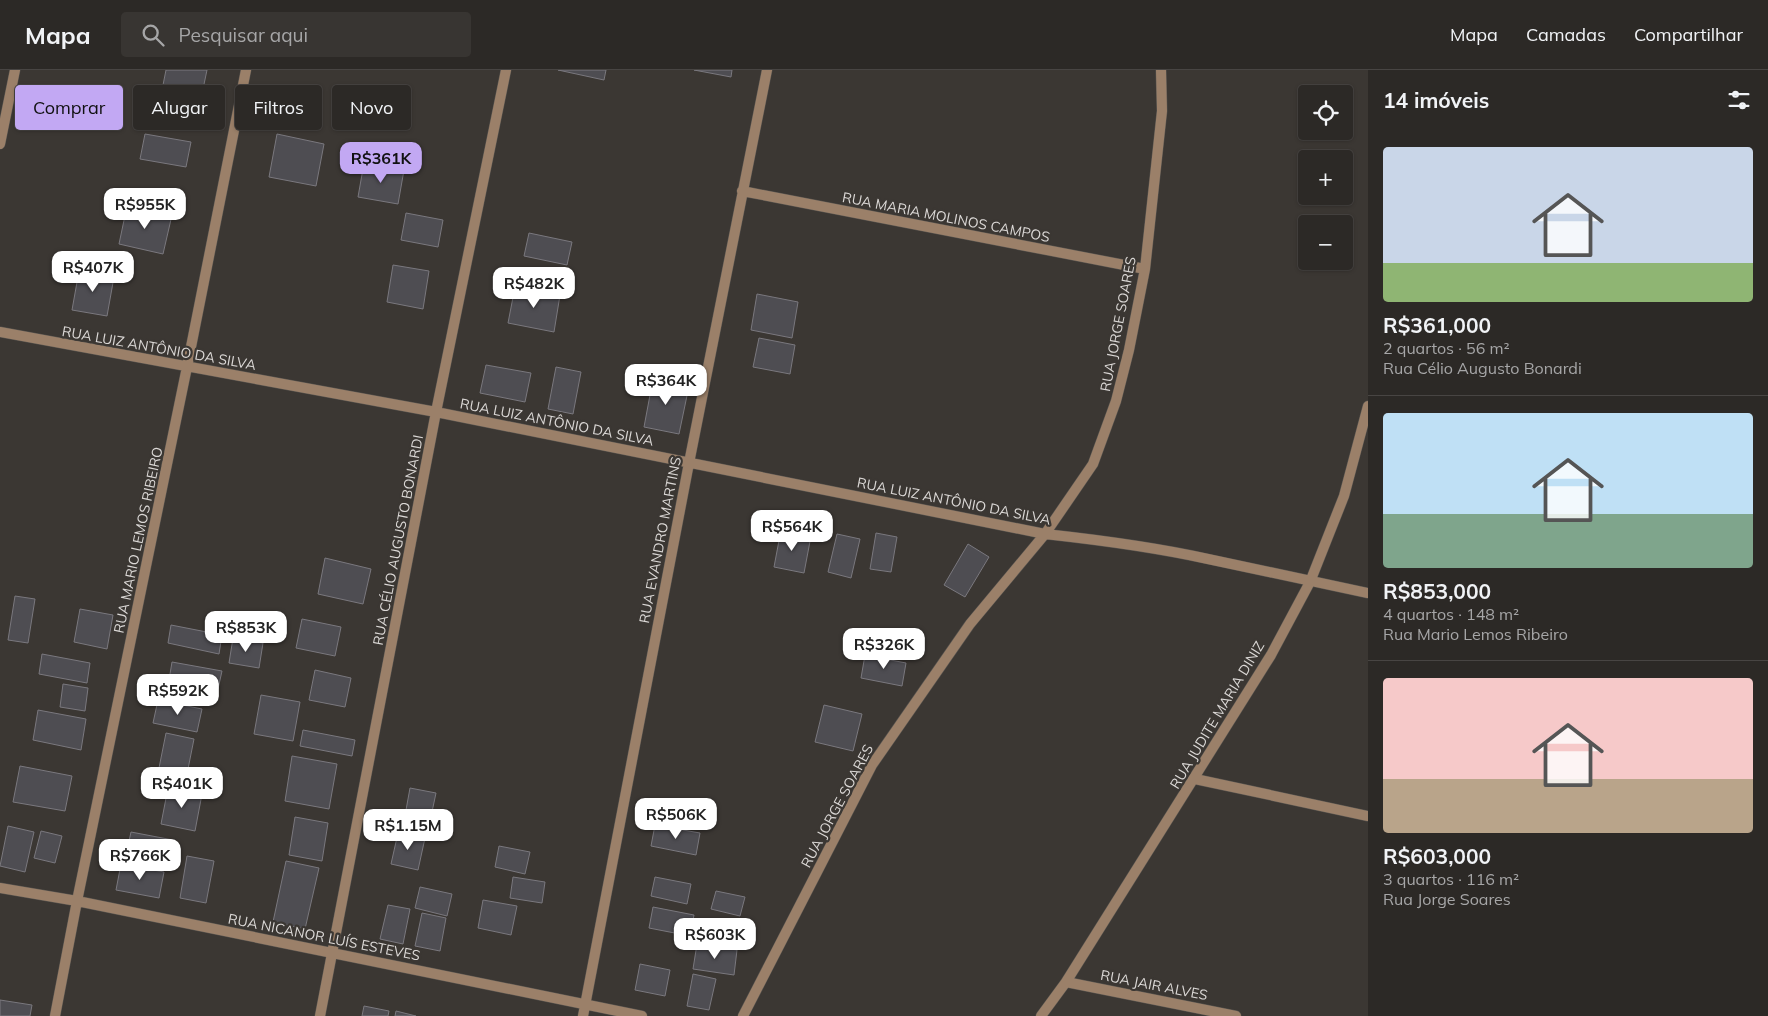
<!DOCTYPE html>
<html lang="pt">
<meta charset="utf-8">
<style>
:root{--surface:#2c2926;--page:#383532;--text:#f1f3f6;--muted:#a6a6a7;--line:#484543;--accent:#c2a8f3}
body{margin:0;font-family:Mulish,sans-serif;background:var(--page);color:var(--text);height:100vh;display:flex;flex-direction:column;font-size:19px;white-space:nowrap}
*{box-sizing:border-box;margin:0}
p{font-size:16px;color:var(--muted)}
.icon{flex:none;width:28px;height:28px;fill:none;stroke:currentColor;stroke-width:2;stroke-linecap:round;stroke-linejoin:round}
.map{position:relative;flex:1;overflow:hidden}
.side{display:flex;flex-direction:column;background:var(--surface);width:400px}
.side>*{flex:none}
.top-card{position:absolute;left:15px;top:15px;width:475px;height:45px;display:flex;gap:10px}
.fabs{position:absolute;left:1298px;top:15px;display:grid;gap:10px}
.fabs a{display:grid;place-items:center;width:55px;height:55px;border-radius:5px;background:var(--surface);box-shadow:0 1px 4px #0004,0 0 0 1px var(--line);font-size:25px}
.price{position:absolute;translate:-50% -42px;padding:0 11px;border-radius:10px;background:#fff;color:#222;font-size:16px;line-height:32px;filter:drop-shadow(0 1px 2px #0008)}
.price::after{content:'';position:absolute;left:50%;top:30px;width:15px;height:11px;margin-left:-8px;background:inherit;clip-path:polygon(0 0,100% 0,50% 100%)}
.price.selected{background:var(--accent);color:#111}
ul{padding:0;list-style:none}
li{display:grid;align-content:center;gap:10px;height:265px;padding:0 15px}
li+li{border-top:1px solid var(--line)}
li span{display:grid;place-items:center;height:155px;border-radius:5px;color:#555}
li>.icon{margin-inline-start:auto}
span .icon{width:90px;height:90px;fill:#fffc;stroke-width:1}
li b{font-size:21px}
h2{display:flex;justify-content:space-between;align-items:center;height:60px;padding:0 15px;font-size:21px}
.chip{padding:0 18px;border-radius:5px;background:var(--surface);box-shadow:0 1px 4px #0004,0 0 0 1px var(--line);font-size:18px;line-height:45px}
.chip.selected{background:var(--accent);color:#111}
header{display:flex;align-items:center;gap:30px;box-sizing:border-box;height:70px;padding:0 25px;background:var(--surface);border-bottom:1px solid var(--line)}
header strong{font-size:24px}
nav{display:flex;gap:28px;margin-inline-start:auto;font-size:18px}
.search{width:350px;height:45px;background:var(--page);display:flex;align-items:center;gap:12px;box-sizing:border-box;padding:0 18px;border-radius:5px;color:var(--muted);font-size:19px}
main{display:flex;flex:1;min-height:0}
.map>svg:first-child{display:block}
.building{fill:#4e4d52;stroke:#7a787e}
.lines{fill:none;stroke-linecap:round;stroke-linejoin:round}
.minor-casing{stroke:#585450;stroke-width:11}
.minor{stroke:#9b8069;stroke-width:10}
.labels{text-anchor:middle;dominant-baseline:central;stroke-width:4.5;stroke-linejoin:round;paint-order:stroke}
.street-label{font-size:14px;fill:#dbd8d6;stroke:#3b3733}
</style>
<header>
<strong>Mapa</strong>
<div class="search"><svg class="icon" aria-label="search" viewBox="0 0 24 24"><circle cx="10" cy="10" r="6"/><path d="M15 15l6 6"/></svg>Pesquisar aqui</div>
<nav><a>Mapa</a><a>Camadas</a><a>Compartilhar</a></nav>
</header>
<main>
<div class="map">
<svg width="1368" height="946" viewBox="0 0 1368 946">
<rect width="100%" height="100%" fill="#3b3733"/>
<path class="building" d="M166 0H207L199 38 160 30Z
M558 0H606L604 10Z
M694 0H732L731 7Z
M145 64 191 72 186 97 140 89Z
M277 64 324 74 316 116 269 107Z
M364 93 404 100 398 134 358 127Z
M127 136 172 145 163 184 119 174Z
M406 143 443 150 438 177 401 170Z
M529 163 572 172 567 195 524 186Z
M393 195 429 201 423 239 387 232Z
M79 201 114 207 107 246 72 240Z
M515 217 560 225 554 262 508 253Z
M757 224 798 232 792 268 751 260Z
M759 268 795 275 790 304 753 297Z
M486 295 531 303 525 332 480 323Z
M556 297 581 302 573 344 548 339Z
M653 309 689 316 679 364 644 357Z
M781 460 811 466 804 503 774 497Z
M876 463 897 467 891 502 870 499Z
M837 464 860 469 851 508 828 502Z
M968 474 989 487 965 527 944 515Z
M325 488 371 499 363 534 318 524Z
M15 526 35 529 28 573 8 570Z
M80 539 113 545 107 579 74 572Z
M302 549 341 557 335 586 296 578Z
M171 555 222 565 219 584 168 573Z
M233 568 263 573 259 598 229 593Z
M42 584 90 593 87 613 39 604Z
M865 585 906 593 902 616 861 608Z
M172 592 222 601 218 619 169 610Z
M315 600 351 608 345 637 309 630Z
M63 614 88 618 85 641 60 637Z
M261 625 300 632 293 671 254 664Z
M158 630 202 639 197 662 153 653Z
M824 635 862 644 853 681 815 672Z
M38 640 86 649 81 680 33 670Z
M303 660 355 670 352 686 300 676Z
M166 663 194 669 185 714 157 708Z
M292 686 337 694 329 739 285 731Z
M20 696 72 706 65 741 13 732Z
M168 718 202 724 195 761 161 754Z
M410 718 436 723 429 756 404 751Z
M295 747 328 753 322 791 289 785Z
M655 755 700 763 696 785 651 776Z
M8 756 34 762 25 802 0 796Z
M41 761 62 766 55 793 34 788Z
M131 762 173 770 169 793 126 785Z
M398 763 425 768 418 800 391 794Z
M499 776 530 782 525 804 495 797Z
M187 786 214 791 206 833 180 828Z
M286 791 319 798 305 859 273 852Z
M121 794 164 802 159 828 116 820Z
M513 807 545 812 542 833 510 828Z
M655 807 691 814 687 834 651 826Z
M420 817 452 824 447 846 415 838Z
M716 821 745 827 740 846 711 839Z
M483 830 517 836 511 865 478 858Z
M388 835 410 839 403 874 380 869Z
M653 837 694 845 690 866 649 858Z
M422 843 446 848 440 881 415 876Z
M697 874 737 880 734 905 693 899Z
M640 894 670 900 665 926 635 920Z
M693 904 716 909 709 940 687 936Z
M0 930 32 935 30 946H0Z
M364 936 389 941 388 946H362Z
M396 941 416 946H395Z"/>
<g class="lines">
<defs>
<path id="minor" d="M0 74 15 0
M742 121 1145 199
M0 262 436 342 1045 464C1100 470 1154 477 1208 489 1261 500 1314 512 1368 523
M1195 709 1368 746
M0 818 77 831 642 946
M1066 912 1236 946
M55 946 77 831 187 297 246 0
M320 946 436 342 506 0
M583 946 689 393 767 0
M743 946 872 695 970 554 1045 464 1093 394 1116 331 1129 280 1145 199 1162 41 1161 0
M1041 946 1066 912 1271 585 1310 512 1344 426 1368 336"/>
</defs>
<use href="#minor" class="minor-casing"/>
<use href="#minor" class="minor"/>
</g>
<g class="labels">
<g class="street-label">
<text transform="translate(946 147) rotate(11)">RUA MARIA MOLINOS CAMPOS</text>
<text transform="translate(1118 254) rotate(-79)">RUA JORGE SOARES</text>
<text transform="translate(159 278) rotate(10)">RUA LUIZ ANTÔNIO DA SILVA</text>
<text transform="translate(557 352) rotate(11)">RUA LUIZ ANTÔNIO DA SILVA</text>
<text transform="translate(954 431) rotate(11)">RUA LUIZ ANTÔNIO DA SILVA</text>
<text transform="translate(138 470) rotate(-78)">RUA MARIO LEMOS RIBEIRO</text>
<text transform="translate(398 470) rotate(-79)">RUA CÉLIO AUGUSTO BONARDI</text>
<text transform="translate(660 470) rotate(-79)">RUA EVANDRO MARTINS</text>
<text transform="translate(1217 645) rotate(-59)">RUA JUDITE MARIA DINIZ</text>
<text transform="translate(837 736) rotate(-62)">RUA JORGE SOARES</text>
<text transform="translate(324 867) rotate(11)">RUA NICANOR LUÍS ESTEVES</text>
<text transform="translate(1154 915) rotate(11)">RUA JAIR ALVES</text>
</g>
</g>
</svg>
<div class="fabs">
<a><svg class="icon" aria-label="locate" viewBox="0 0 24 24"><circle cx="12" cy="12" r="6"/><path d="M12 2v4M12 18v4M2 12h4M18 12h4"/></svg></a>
<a>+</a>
<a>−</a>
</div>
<b class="price selected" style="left:381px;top:114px">R$361K</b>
<b class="price" style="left:145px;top:160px">R$955K</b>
<b class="price" style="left:93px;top:223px">R$407K</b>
<b class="price" style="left:534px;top:239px">R$482K</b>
<b class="price" style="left:666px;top:336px">R$364K</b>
<b class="price" style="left:792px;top:482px">R$564K</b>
<b class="price" style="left:246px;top:583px">R$853K</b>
<b class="price" style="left:884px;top:600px">R$326K</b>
<b class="price" style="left:178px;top:646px">R$592K</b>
<b class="price" style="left:182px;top:739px">R$401K</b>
<b class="price" style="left:676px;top:770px">R$506K</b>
<b class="price" style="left:408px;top:781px">R$1.15M</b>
<b class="price" style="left:140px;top:811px">R$766K</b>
<b class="price" style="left:715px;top:890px">R$603K</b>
<div class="top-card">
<a class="chip selected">Comprar</a>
<a class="chip">Alugar</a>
<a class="chip">Filtros</a>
<a class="chip">Novo</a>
</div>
</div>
<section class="side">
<h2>14 imóveis<svg class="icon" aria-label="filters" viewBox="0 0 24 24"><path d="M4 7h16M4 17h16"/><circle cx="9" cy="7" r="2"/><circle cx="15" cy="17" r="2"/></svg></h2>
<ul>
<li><span style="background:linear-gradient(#c9d6e8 75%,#8fb573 0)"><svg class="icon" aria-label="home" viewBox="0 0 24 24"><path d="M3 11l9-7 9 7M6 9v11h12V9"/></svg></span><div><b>R$361,000</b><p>2 quartos · 56 m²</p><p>Rua Célio Augusto Bonardi</p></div></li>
<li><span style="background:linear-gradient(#bfe0f5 65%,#7fa58c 0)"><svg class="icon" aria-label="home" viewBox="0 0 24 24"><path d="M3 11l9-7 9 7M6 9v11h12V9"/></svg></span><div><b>R$853,000</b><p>4 quartos · 148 m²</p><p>Rua Mario Lemos Ribeiro</p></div></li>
<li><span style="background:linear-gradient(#f6c9c9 65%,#b9a48a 0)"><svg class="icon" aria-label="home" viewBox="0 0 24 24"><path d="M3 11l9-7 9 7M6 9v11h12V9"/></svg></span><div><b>R$603,000</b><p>3 quartos · 116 m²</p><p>Rua Jorge Soares</p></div></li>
</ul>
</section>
</main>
